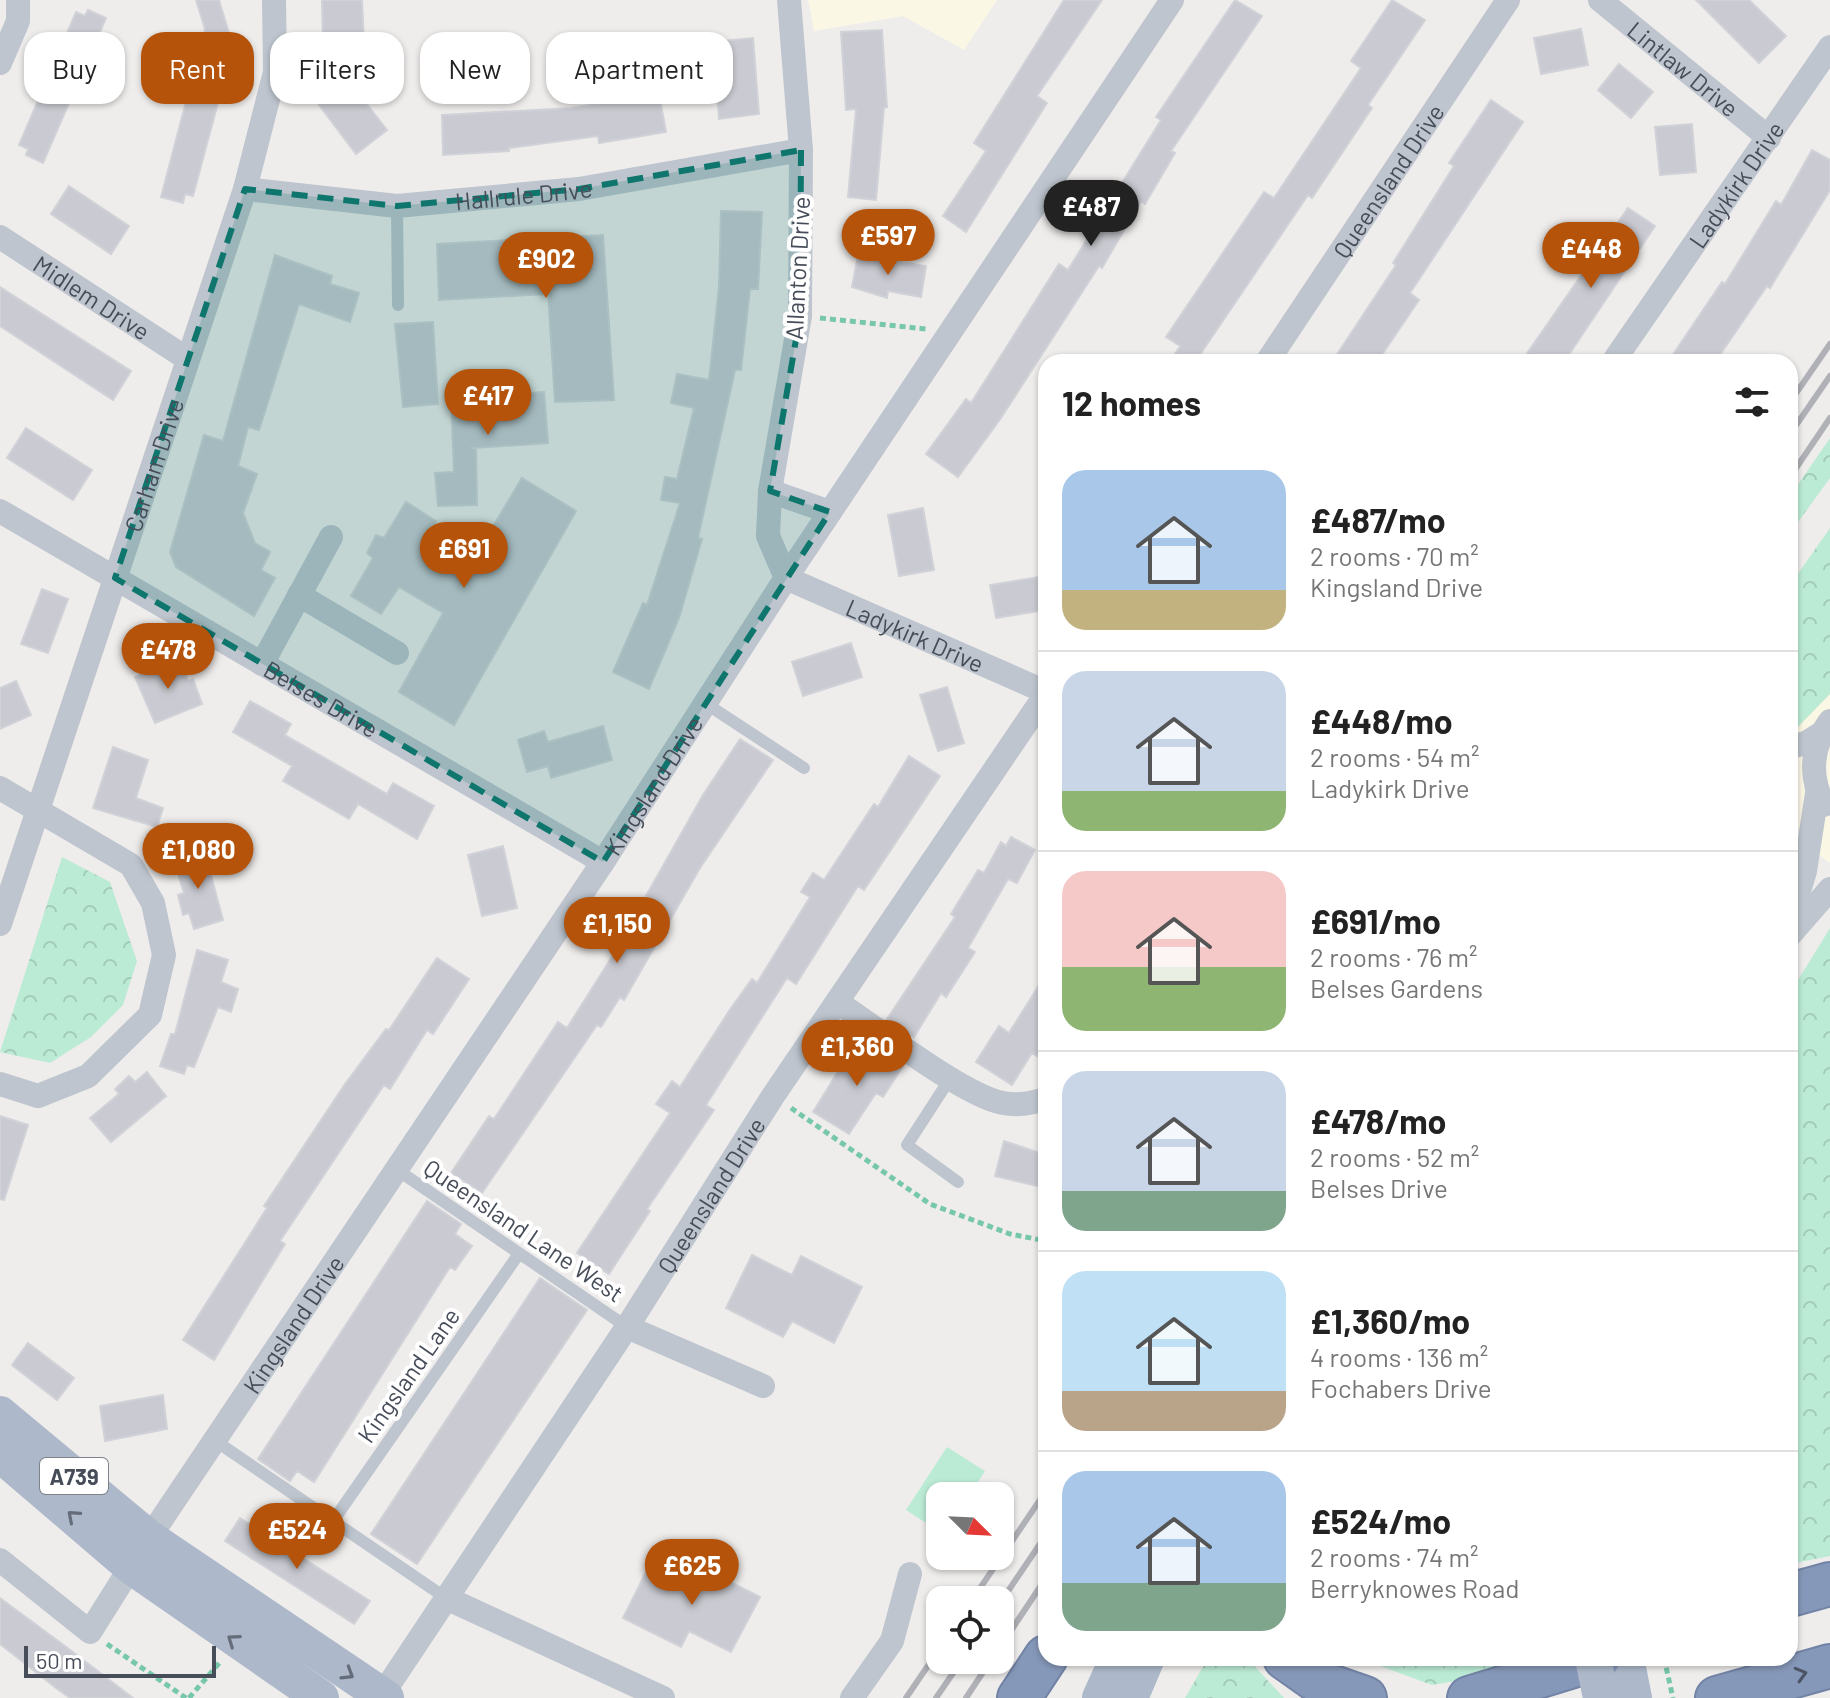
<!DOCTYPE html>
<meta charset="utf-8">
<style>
:root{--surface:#fff;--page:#f2f2f2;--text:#222;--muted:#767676;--line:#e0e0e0;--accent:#b45309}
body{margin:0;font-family:Barlow,sans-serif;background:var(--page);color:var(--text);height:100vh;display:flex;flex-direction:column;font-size:30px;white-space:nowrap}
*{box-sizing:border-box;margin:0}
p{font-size:26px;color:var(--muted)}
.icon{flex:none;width:44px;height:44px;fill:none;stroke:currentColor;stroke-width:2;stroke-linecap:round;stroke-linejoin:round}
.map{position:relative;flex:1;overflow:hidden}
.side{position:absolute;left:1038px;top:354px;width:760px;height:1312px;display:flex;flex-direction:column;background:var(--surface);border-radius:24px;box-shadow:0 2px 6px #0004}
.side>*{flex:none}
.banner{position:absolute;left:24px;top:32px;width:760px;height:72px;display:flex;gap:16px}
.needle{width:52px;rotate:114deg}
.fabs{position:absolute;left:926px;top:1482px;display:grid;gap:16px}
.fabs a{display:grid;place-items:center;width:88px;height:88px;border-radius:16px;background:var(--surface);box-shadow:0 2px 6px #0004;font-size:40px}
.scale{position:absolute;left:24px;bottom:20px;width:192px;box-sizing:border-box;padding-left:8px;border:4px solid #464d59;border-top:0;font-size:22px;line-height:28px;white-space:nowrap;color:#464d59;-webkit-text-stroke:6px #fff;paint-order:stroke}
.price{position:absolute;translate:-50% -68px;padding:0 18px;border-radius:28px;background:var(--accent);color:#fff;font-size:26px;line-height:52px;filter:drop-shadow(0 2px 4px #0008)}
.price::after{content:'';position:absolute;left:50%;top:48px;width:24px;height:18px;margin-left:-12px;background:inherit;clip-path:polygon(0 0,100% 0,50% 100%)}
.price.active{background:#222;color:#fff}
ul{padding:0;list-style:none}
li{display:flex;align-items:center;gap:24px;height:200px;padding:0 24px}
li+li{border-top:2px solid var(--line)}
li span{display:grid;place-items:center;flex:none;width:224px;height:160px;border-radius:24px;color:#555}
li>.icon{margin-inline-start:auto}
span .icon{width:96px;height:96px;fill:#fffc;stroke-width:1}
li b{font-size:34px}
h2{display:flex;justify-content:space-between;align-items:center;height:96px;padding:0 24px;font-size:34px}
.tag{padding:0 28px;border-radius:24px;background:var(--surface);box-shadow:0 2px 6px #0004;font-size:28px;line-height:72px}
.tag.active{background:var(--accent);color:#fff}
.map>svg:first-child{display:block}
.commercial{fill:#faf7e5}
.forest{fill:url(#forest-crowns)}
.pitch{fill:#bcebd5}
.building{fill:#cacbd2;stroke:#d1d2d8;stroke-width:2}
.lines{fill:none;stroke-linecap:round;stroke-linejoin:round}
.motorway-casing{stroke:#7283a5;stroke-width:46}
.path{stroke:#76c7ab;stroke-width:5;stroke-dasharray:6 4;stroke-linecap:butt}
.service{stroke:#bec5ce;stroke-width:12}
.minor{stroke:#bec5ce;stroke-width:24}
.primary{stroke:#adb8ca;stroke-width:36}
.motorway{stroke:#8698b9;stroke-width:42}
.rail{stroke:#afb1b7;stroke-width:6}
.primary-bridge{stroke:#adb8ca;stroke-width:36}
.oneway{stroke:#656d7b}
.oneway2{stroke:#4c5463}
.marked{fill:#0f766e;fill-opacity:0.2;stroke:#0f766e;stroke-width:6;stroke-dasharray:16 10;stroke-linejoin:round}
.labels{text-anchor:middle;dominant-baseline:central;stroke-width:8;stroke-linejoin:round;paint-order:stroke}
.shield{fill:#fff;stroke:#7e828b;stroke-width:2}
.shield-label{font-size:22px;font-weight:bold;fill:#464d59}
.street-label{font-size:24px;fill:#464d59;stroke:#fff}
</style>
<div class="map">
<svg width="1830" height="1698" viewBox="0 0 1830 1698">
<defs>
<pattern id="forest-crowns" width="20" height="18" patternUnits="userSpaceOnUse" patternTransform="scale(2)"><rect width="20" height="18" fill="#bcebd5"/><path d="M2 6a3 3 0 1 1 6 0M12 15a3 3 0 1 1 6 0" fill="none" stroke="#a3cbb9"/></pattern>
</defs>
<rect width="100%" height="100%" fill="#efedec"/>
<path class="commercial" d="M808 0H997L964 50 903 16 814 31Z
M1830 528V863L1790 833V585Z"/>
<path class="forest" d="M1830 438V478L1790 533V496Z
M1830 528V694L1796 729 1790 728V585Z
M62 857 110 882 137 961 123 1005 91 1037 50 1063 0 1052Z
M1830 928V1556L1790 1564V993Z
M1208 1658H1247L1284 1698H1185Z
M1358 1658H1529L1503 1673 1432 1685Z"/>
<path class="pitch" d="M947 1447 985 1471 969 1496H940V1532L906 1510Z"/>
<path class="building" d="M196 0H219L229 33 223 56 230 58 193 196 185 194 183 203 161 197 205 29Z
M322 0H362L364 42 323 45Z
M1064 0H1102L1037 96 1047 103 966 232 943 216 986 151 974 143Z
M1235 0 1262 16 1171 151 1175 153 1145 204 1141 201 1102 268 1099 266 1001 418 958 477 926 454 966 399 971 403 1059 264 1068 270 1161 120 1156 117Z
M1392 0 1425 20 1368 105 1372 108 1312 198 1308 195 1195 362H1170L1180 346 1166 337 1264 192 1274 198 1361 68 1351 61Z
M1696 0H1749L1786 36 1759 63Z
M88 10 106 18 43 163 26 155 28 149 19 145 76 12 85 16Z
M1581 29 1588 65 1541 74 1534 38Z
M882 30 887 107 884 108 876 200 848 197 856 109 846 110 841 32Z
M753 38 759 114 719 119 713 42Z
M1619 64 1653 92 1631 118 1598 90Z
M346 77 387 130 356 154 316 101Z
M659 94 666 132 599 143 598 136 509 148V151L443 155 442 115 571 108Z
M1491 100 1523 122 1410 293 1419 300 1377 362H1332L1396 265 1393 263 1454 166 1449 163Z
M1692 124 1696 172 1660 175 1655 127Z
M1812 150 1830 160V190L1770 288 1767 286 1715 362H1668L1722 282 1725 284 1776 201 1781 205Z
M69 186 129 226 111 254 51 214Z
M1628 208 1655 226 1564 362H1521Z
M721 211 762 212 758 289H750L741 370H735L698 538 702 539 679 618 649 689 613 672 643 603 647 605 680 503 661 500 665 477 677 479 694 408 671 403 677 374 709 380 719 287Z
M603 235 614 400 555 402 548 294 439 300 437 244Z
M275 255 332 276 330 284 359 293 350 322 299 304 259 430 248 427 238 466 257 474 243 513 255 543 270 552 261 570 275 578 254 616 176 567 170 552 204 435 223 441Z
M858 255 926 266 921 297 888 291 887 298 852 287Z
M0 287 131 371 113 400 0 326Z
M433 322 438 404 403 407 395 324Z
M544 392 548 443 472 448 476 450 477 505 438 506 435 473 454 472 451 398Z
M26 428 92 470 73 500 7 458Z
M522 478 576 511 454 725 399 692 443 613 399 587 381 614 351 596 373 558 367 553 376 535 384 538 406 502 436 521 429 533 474 558Z
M923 508 934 570 899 576 888 515Z
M1046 576V610L996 618 990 585Z
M42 589 68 599 48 653 21 644Z
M851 643 862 677 803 696 792 662Z
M179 658 188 681 193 679 202 704 155 723 135 677Z
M16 681 31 715 0 729V688Z
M947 687 964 743 938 751 920 695Z
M250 701 291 724 285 735 387 794 393 783 434 806 417 839 358 804 349 819 283 781 292 766 233 732Z
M603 726 612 760 551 778 548 766 527 772 518 740 544 731 548 742Z
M740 739 773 760 700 868 624 1000 620 997 601 1027 597 1025 482 1193 451 1173 489 1116 494 1119 558 1022 567 1028 649 898 646 896 703 795Z
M113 747 148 760 136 798 163 808 157 827 93 808Z
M909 756 940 776 864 890 858 886 796 984 787 978 706 1105 714 1110 647 1209 650 1211 609 1274 577 1253 670 1113 656 1104 672 1081 680 1087 731 1008 752 979 757 983 810 897 801 892 813 873 824 880 874 804 878 807Z
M1011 837 1035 850 1017 883 1008 879 968 948 975 952 946 997 941 993 914 1037 887 1019 955 917 951 914 978 870 984 873 1001 842 1006 846Z
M503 846 517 908 482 916 468 855Z
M205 853 223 920 194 929 189 913 183 915 178 895 184 893 174 861Z
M197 950 228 960 221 982 238 989 231 1012 218 1007 194 1067 187 1065 184 1074 160 1066 171 1034H175Z
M437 958 469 979 433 1034 427 1030 390 1089 384 1085 280 1241 285 1244 214 1360 183 1340 267 1208 264 1206 345 1084 386 1029 389 1030Z
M1046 974V1062L1032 1053 1012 1085 976 1062 999 1026 1009 1033Z
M867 1043 903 1066 883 1097 876 1093 849 1134 813 1112 844 1062 852 1067Z
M147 1072 166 1096 111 1142 90 1118 119 1094 115 1089 129 1076 135 1082Z
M0 1116 28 1125 4 1200 0 1199Z
M1004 1141 1046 1155V1188L995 1176Z
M427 1201 461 1224 455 1234 472 1246 455 1270 450 1267 314 1482 297 1471 290 1481 258 1459Z
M752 1255 792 1275 801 1256 862 1287 834 1343 792 1321 783 1337 726 1308Z
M540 1278 587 1310 417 1564 371 1534Z
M28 1343 74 1378 57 1400 12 1365Z
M163 1395 167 1429 105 1441 100 1406Z
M240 1518 370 1601 354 1624 225 1541Z
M650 1564 689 1584 699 1566 760 1597 731 1652 689 1631 681 1647 623 1618Z
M0 1598 65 1646 133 1698H70L56 1688 0 1644Z"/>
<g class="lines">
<defs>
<path id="motorway" d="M1790 1595 1830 1584
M1285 1658 1319 1682 1365 1698
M1019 1698 1046 1657
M1469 1698 1599 1658
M1717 1698 1830 1666"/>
</defs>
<use href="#motorway" class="motorway-casing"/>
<path class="path" d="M820 318 926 329
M791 1108 930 1204 1010 1234 1046 1241
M107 1644 186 1698
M1664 1658 1673 1698
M189 1698 221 1661"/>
<path class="service" d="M397 206 398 305
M705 703 804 768
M951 1077 907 1145 958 1182
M396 1169 627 1327
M214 1440 446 1598
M333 1521 518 1255"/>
<g class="minor">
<path id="s1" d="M789 0 801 150 800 316 770 491 768 536 786 578 1046 692"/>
<path id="s2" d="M1600 0 1769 138"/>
<path d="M0 63 18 21V0"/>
<path id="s3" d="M245 189 397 206 579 189 801 150"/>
<path id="s4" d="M0 237 186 358"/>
<path id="s5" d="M1267 362 1508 0"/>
<path id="s6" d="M1613 362 1830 47"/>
<path d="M770 491 830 512"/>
<path id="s7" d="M0 511 603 862"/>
<path d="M299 595 397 653"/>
<path d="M262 664 331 537"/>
<path d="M1790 747 1806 743 1822 733"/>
<path d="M0 788 131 865 153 903 164 955 150 1015 88 1076 38 1096 0 1084"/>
<path d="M1824 805C1809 777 1811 747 1830 721"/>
<path d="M1790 921 1805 871 1817 793"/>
<path id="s8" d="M0 924 245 189 275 72 274 0"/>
<path d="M1790 935 1830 889"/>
<path d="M837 1002C874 1026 964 1096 1003 1103 1019 1106 1031 1103 1046 1099"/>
<path d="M627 1327 763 1386"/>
<path id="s9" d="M0 1560 90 1632 149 1538 603 862 786 578 1172 0"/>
<path d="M446 1598 663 1698"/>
<path id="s10" d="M380 1698 627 1327 773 1096 1046 694"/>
<path d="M852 1698 892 1641 910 1574"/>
</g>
<path class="primary" d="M0 1414 149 1538 386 1698
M0 1454 132 1567 321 1698
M1626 1658 1634 1698
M1100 1698 1118 1658
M1130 1698 1147 1658"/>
<use href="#motorway" class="motorway"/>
<path class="rail" d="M1790 402 1830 344
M1790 434 1830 376
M1790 477 1830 418
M972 1600 1046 1491
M1000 1603 1046 1535
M1000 1647 1046 1578
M906 1698 940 1648
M936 1698 962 1660
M966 1698 991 1660"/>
<path class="primary-bridge" d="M1593 1658 1601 1698"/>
</g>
<defs><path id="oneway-chevron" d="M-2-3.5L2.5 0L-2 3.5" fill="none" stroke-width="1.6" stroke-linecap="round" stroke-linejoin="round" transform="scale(2)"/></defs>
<g class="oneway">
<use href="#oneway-chevron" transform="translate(73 1516) rotate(-139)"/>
<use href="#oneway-chevron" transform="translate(233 1640) rotate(-145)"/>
<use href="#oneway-chevron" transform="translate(348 1674) rotate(32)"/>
</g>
<use class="oneway2" href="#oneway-chevron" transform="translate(1801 1674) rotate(-16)"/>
<path class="marked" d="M801 150 800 316 770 491 830 512 603 862 115 578 245 189 397 206 579 189Z"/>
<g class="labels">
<rect class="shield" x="40" y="1458" width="68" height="36" rx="6"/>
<g class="shield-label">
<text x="74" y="1476">A739</text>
</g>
<g class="street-label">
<text stroke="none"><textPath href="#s2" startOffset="108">Lintlaw Drive</textPath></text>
<text stroke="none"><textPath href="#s5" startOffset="218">Queensland Drive</textPath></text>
<text stroke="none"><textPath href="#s6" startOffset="216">Ladykirk Drive</textPath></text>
<text stroke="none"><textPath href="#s3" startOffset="280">Hallrule Drive</textPath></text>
<text transform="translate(797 268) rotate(-87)">Allanton Drive</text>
<text stroke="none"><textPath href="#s4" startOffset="110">Midlem Drive</textPath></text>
<text stroke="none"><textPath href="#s8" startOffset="484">Carham Drive</textPath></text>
<text stroke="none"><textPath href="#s1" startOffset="726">Ladykirk Drive</textPath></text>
<text stroke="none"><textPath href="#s7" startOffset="372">Belses Drive</textPath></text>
<text stroke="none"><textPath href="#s9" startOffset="1132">Kingsland Drive</textPath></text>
<text stroke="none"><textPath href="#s10" startOffset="602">Queensland Drive</textPath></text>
<text transform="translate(524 1230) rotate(34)">Queensland Lane West</text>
<text stroke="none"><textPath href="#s9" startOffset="484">Kingsland Drive</textPath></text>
<text transform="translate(408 1375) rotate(-55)">Kingsland Lane</text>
</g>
</g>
</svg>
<div class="fabs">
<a><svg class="needle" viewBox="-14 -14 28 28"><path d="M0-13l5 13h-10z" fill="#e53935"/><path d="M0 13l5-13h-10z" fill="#767676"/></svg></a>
<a><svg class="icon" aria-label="locate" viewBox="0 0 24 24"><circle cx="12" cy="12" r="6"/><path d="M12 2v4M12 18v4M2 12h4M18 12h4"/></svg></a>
</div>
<div class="scale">50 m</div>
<b class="price active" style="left:1091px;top:248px">£487</b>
<b class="price" style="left:888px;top:277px">£597</b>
<b class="price" style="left:1591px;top:290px">£448</b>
<b class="price" style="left:546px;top:300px">£902</b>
<b class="price" style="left:488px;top:437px">£417</b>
<b class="price" style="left:464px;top:590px">£691</b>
<b class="price" style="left:168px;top:691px">£478</b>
<b class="price" style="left:198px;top:891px">£1,080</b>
<b class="price" style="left:617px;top:965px">£1,150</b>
<b class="price" style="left:857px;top:1088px">£1,360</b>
<b class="price" style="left:297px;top:1571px">£524</b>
<b class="price" style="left:692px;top:1607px">£625</b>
<div class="banner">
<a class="tag">Buy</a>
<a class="tag active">Rent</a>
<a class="tag">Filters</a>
<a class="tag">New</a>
<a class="tag">Apartment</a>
</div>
<section class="side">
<h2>12 homes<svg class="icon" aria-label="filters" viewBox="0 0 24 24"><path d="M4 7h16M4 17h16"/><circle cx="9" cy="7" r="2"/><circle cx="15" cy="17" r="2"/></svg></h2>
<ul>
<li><span style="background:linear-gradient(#a9c7e8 75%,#c2b280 0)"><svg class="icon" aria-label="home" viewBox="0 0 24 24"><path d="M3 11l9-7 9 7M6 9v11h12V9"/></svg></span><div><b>£487/mo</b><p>2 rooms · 70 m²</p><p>Kingsland Drive</p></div></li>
<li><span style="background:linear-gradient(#c9d6e8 75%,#8fb573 0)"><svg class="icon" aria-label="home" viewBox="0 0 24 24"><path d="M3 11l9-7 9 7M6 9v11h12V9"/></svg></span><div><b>£448/mo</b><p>2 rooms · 54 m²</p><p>Ladykirk Drive</p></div></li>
<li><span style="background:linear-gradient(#f6c9c9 60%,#8fb573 0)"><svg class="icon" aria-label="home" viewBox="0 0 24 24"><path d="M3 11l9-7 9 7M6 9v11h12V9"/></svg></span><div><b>£691/mo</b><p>2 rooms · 76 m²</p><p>Belses Gardens</p></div></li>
<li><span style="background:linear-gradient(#c9d6e8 75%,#7fa58c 0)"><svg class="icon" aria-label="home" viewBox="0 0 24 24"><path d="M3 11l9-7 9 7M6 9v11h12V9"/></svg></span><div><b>£478/mo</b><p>2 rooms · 52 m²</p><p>Belses Drive</p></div></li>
<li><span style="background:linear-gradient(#bfe0f5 75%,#b9a48a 0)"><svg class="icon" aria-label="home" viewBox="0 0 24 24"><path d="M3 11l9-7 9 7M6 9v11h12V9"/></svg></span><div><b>£1,360/mo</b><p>4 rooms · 136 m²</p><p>Fochabers Drive</p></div></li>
<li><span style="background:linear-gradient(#a9c7e8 70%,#7fa58c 0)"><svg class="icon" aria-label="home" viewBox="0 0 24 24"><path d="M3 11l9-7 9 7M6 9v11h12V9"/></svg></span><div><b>£524/mo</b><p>2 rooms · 74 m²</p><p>Berryknowes Road</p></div></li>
</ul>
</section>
</div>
